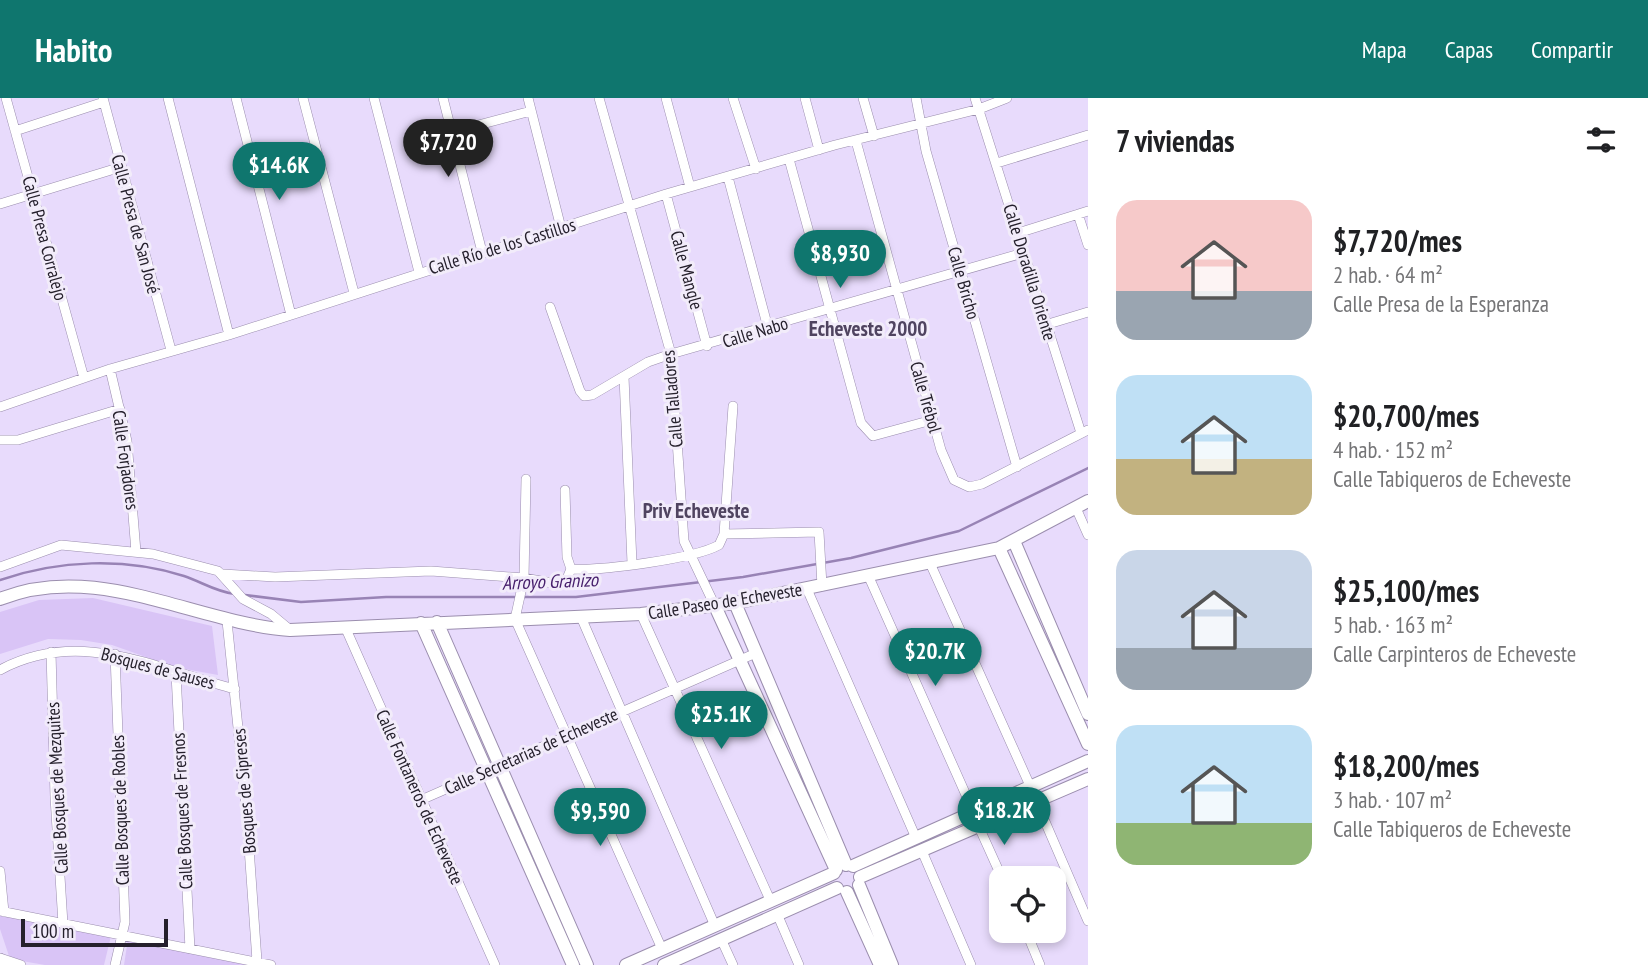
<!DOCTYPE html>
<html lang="es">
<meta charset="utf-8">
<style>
:root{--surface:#fff;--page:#f2f2f2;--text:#202124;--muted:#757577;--accent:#0f766e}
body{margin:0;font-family:"PT Sans Narrow",sans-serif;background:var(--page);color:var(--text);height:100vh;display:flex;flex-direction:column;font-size:26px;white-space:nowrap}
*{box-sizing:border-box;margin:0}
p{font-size:23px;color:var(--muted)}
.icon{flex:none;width:38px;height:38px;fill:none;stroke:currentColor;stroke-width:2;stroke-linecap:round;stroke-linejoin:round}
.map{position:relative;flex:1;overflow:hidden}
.details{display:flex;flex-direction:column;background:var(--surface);width:560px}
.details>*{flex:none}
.tools{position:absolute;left:989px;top:768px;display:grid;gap:14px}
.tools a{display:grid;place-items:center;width:77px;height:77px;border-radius:14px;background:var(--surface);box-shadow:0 4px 10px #0003;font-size:35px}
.scale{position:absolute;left:21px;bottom:18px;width:147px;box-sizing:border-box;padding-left:7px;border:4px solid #25202c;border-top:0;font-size:19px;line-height:24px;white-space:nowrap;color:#25202c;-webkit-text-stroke:5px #f2ecfa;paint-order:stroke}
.price{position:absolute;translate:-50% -60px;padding:0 16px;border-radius:24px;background:var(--accent);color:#fff;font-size:23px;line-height:46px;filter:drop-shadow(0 2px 4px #0008)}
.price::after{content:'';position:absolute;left:50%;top:42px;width:21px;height:16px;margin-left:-10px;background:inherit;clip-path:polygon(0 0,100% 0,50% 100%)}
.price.on{background:#222;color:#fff}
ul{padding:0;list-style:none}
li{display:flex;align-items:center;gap:21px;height:175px;padding:0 28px}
li span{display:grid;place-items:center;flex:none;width:196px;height:140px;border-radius:21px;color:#555}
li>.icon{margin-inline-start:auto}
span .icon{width:84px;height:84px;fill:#fffc;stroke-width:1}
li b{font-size:30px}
h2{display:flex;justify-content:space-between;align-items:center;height:84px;padding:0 28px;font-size:30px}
header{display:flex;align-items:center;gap:42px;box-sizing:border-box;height:98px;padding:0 35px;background:var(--accent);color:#fff}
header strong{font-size:33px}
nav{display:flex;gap:38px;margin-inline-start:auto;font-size:24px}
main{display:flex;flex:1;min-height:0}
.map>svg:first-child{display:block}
.green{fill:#d9c4f6}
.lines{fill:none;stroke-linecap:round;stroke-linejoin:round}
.stream{stroke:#9883b5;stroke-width:2.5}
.street-casing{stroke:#9b8eae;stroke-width:10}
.secondary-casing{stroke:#9b8eae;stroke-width:14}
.street{stroke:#fff;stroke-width:9}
.secondary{stroke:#fff;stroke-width:12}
.labels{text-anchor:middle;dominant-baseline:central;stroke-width:6;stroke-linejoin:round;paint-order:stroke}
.street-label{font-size:18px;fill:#25202c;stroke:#f2ecfa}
.water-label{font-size:19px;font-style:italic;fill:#47206c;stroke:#f2ecfa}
.quarter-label{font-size:21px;font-weight:bold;fill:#504460;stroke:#f2ecfa}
</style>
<header>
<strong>Habito</strong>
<nav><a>Mapa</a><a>Capas</a><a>Compartir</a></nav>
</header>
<main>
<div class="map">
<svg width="1088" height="867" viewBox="0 0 1088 867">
<rect width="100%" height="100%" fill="#e8dbfc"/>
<path class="green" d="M93 500 212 528 218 577 174 569 112 547 81 542 48 541 0 556V514L39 502Z
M0 816 111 838 104 867H45L10 861 0 831Z
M128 841 255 867H124Z"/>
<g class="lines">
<path class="stream" d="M0 482C58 462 125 459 184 478 202 484 216 494 235 496
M245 497 301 504 386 499H517
M524 499H576L743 479 851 460 959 433 1088 370"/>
<defs>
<path id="street" d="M6 0 84 280
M103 0 171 252
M168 0 229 237
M236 0 291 217
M303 0 354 195
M374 0 419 174
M443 0 482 154
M528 0 561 130
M599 0 671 256 684 443 715 508
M666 0 690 89
M733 0 756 71
M805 0 819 52
M863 0 874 38
M916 0 926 53 1017 369
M975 0 1081 335
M15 33 104 4
M452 34 531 13
M856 43 941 352 954 382 969 389 982 386 1088 332
M789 61 861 325 873 338 932 322
M997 65 1088 37
M728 79 768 230
M666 96 707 248
M0 106 121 69
M1078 116 1088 147
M1018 135 1088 113
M550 209 580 293 584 298 592 297 648 264 671 256 1023 155
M1045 227 1088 214
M110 271 127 343 136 454
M624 279 632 465
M0 309 110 271 229 237 666 96 835 47 979 11 1007 0
M0 342H18L120 311
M526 381 524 480 515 521 662 851
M565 392 567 459 571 471
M1076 410 1088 437
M724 436 819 434 822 488
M930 465 1031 690
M0 469 61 447 153 456 218 473 243 501 271 516 289 531
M571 471C600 473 694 461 719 447L724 436 733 308
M223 476 275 479 431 473 524 480 558 486 566 483 571 471
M868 477 974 715
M807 491 916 740
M641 516 771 804
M581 519 715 828
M227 523 246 707 257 863
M346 531 495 867
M51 554 55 699 63 826
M0 572C80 529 156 571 235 591
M176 576 190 851
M421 702 756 555
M1037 705 1088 823
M979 729 1002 780
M922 753 971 867
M0 773 4 814
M0 813 271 867
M778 818 799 867
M1026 833 1040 867
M722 843 733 867
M0 860 21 867
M115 867 125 824 115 556"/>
<path id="secondary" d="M1014 443 1088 616
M999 450 1088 646
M0 501C97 462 194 525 290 532L641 516 735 505 999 450 1088 403
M735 505 846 767
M715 508 836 772
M437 524 587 867
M421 525 573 867
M853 768 1088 663
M860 779 1088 681
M859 787 892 867
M847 794 880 867
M0 862 2 867
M626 867 834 775
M664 867 837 790"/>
</defs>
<use href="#street" class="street-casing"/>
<use href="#secondary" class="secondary-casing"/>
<use href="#street" class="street"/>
<use href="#secondary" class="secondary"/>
</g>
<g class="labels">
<g class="street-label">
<text transform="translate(136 126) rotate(75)">Calle Presa de San José</text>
<text transform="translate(45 140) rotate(75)">Calle Presa Corralejo</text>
<text transform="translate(502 148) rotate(-17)">Calle Río de los Castillos</text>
<text transform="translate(687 172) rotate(75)">Calle Mangle</text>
<text transform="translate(1030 174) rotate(73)">Calle Doradilla Oriente</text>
<text transform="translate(964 185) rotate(74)">Calle Bricho</text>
<text transform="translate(755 234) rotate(-17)">Calle Nabo</text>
<text transform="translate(926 299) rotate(74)">Calle Trébol</text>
<text transform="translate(672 301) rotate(-95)">Calle Talladores</text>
<text transform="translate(126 362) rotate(82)">Calle Forjadores</text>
<text transform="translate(725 503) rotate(-9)">Calle Paseo de Echeveste</text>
<text transform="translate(158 570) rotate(15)">Bosques de Sauses</text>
<text transform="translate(531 653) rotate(-24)">Calle Secretarias de Echeveste</text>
<text transform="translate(57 690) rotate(-93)">Calle Bosques de Mezquites</text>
<text transform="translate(244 693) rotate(-95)">Bosques de Sipreses</text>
<text transform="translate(420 699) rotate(66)">Calle Fontaneros de Echeveste</text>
<text transform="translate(120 712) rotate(-92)">Calle Bosques de Robles</text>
<text transform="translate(182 713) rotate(-93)">Calle Bosques de Fresnos</text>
</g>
<g class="water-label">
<text transform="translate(550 483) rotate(-2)">Arroyo Granizo</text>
</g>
<g class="quarter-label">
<text x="868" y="230">Echeveste 2000</text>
<text x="696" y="412">Priv Echeveste</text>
</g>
</g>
</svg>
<div class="tools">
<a><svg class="icon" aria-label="locate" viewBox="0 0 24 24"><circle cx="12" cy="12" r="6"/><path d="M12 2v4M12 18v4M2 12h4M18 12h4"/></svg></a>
</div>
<div class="scale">100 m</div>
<b class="price on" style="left:448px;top:81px">$7,720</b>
<b class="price" style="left:279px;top:104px">$14.6K</b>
<b class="price" style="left:840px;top:192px">$8,930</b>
<b class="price" style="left:935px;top:590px">$20.7K</b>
<b class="price" style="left:721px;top:653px">$25.1K</b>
<b class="price" style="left:1004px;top:749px">$18.2K</b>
<b class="price" style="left:600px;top:750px">$9,590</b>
</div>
<section class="details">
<h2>7 viviendas<svg class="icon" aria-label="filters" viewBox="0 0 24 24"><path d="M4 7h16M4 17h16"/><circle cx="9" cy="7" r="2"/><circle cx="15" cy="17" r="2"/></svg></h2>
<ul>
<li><span style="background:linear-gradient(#f6c9c9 65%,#9aa5b1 0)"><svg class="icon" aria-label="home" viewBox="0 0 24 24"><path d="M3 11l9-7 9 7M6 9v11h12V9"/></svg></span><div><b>$7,720/mes</b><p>2 hab. · 64 m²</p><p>Calle Presa de la Esperanza</p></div></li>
<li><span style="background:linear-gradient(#bfe0f5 60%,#c2b280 0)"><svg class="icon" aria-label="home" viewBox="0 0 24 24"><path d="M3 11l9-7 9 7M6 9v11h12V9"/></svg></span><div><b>$20,700/mes</b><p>4 hab. · 152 m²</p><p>Calle Tabiqueros de Echeveste</p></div></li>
<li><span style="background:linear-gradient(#c9d6e8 70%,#9aa5b1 0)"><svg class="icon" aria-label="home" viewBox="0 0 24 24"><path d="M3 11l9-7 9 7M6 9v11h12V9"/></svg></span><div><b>$25,100/mes</b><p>5 hab. · 163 m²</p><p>Calle Carpinteros de Echeveste</p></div></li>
<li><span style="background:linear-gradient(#bfe0f5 70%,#8fb573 0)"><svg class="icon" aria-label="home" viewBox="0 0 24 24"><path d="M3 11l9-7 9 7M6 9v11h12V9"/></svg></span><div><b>$18,200/mes</b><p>3 hab. · 107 m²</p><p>Calle Tabiqueros de Echeveste</p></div></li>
</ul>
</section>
</main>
